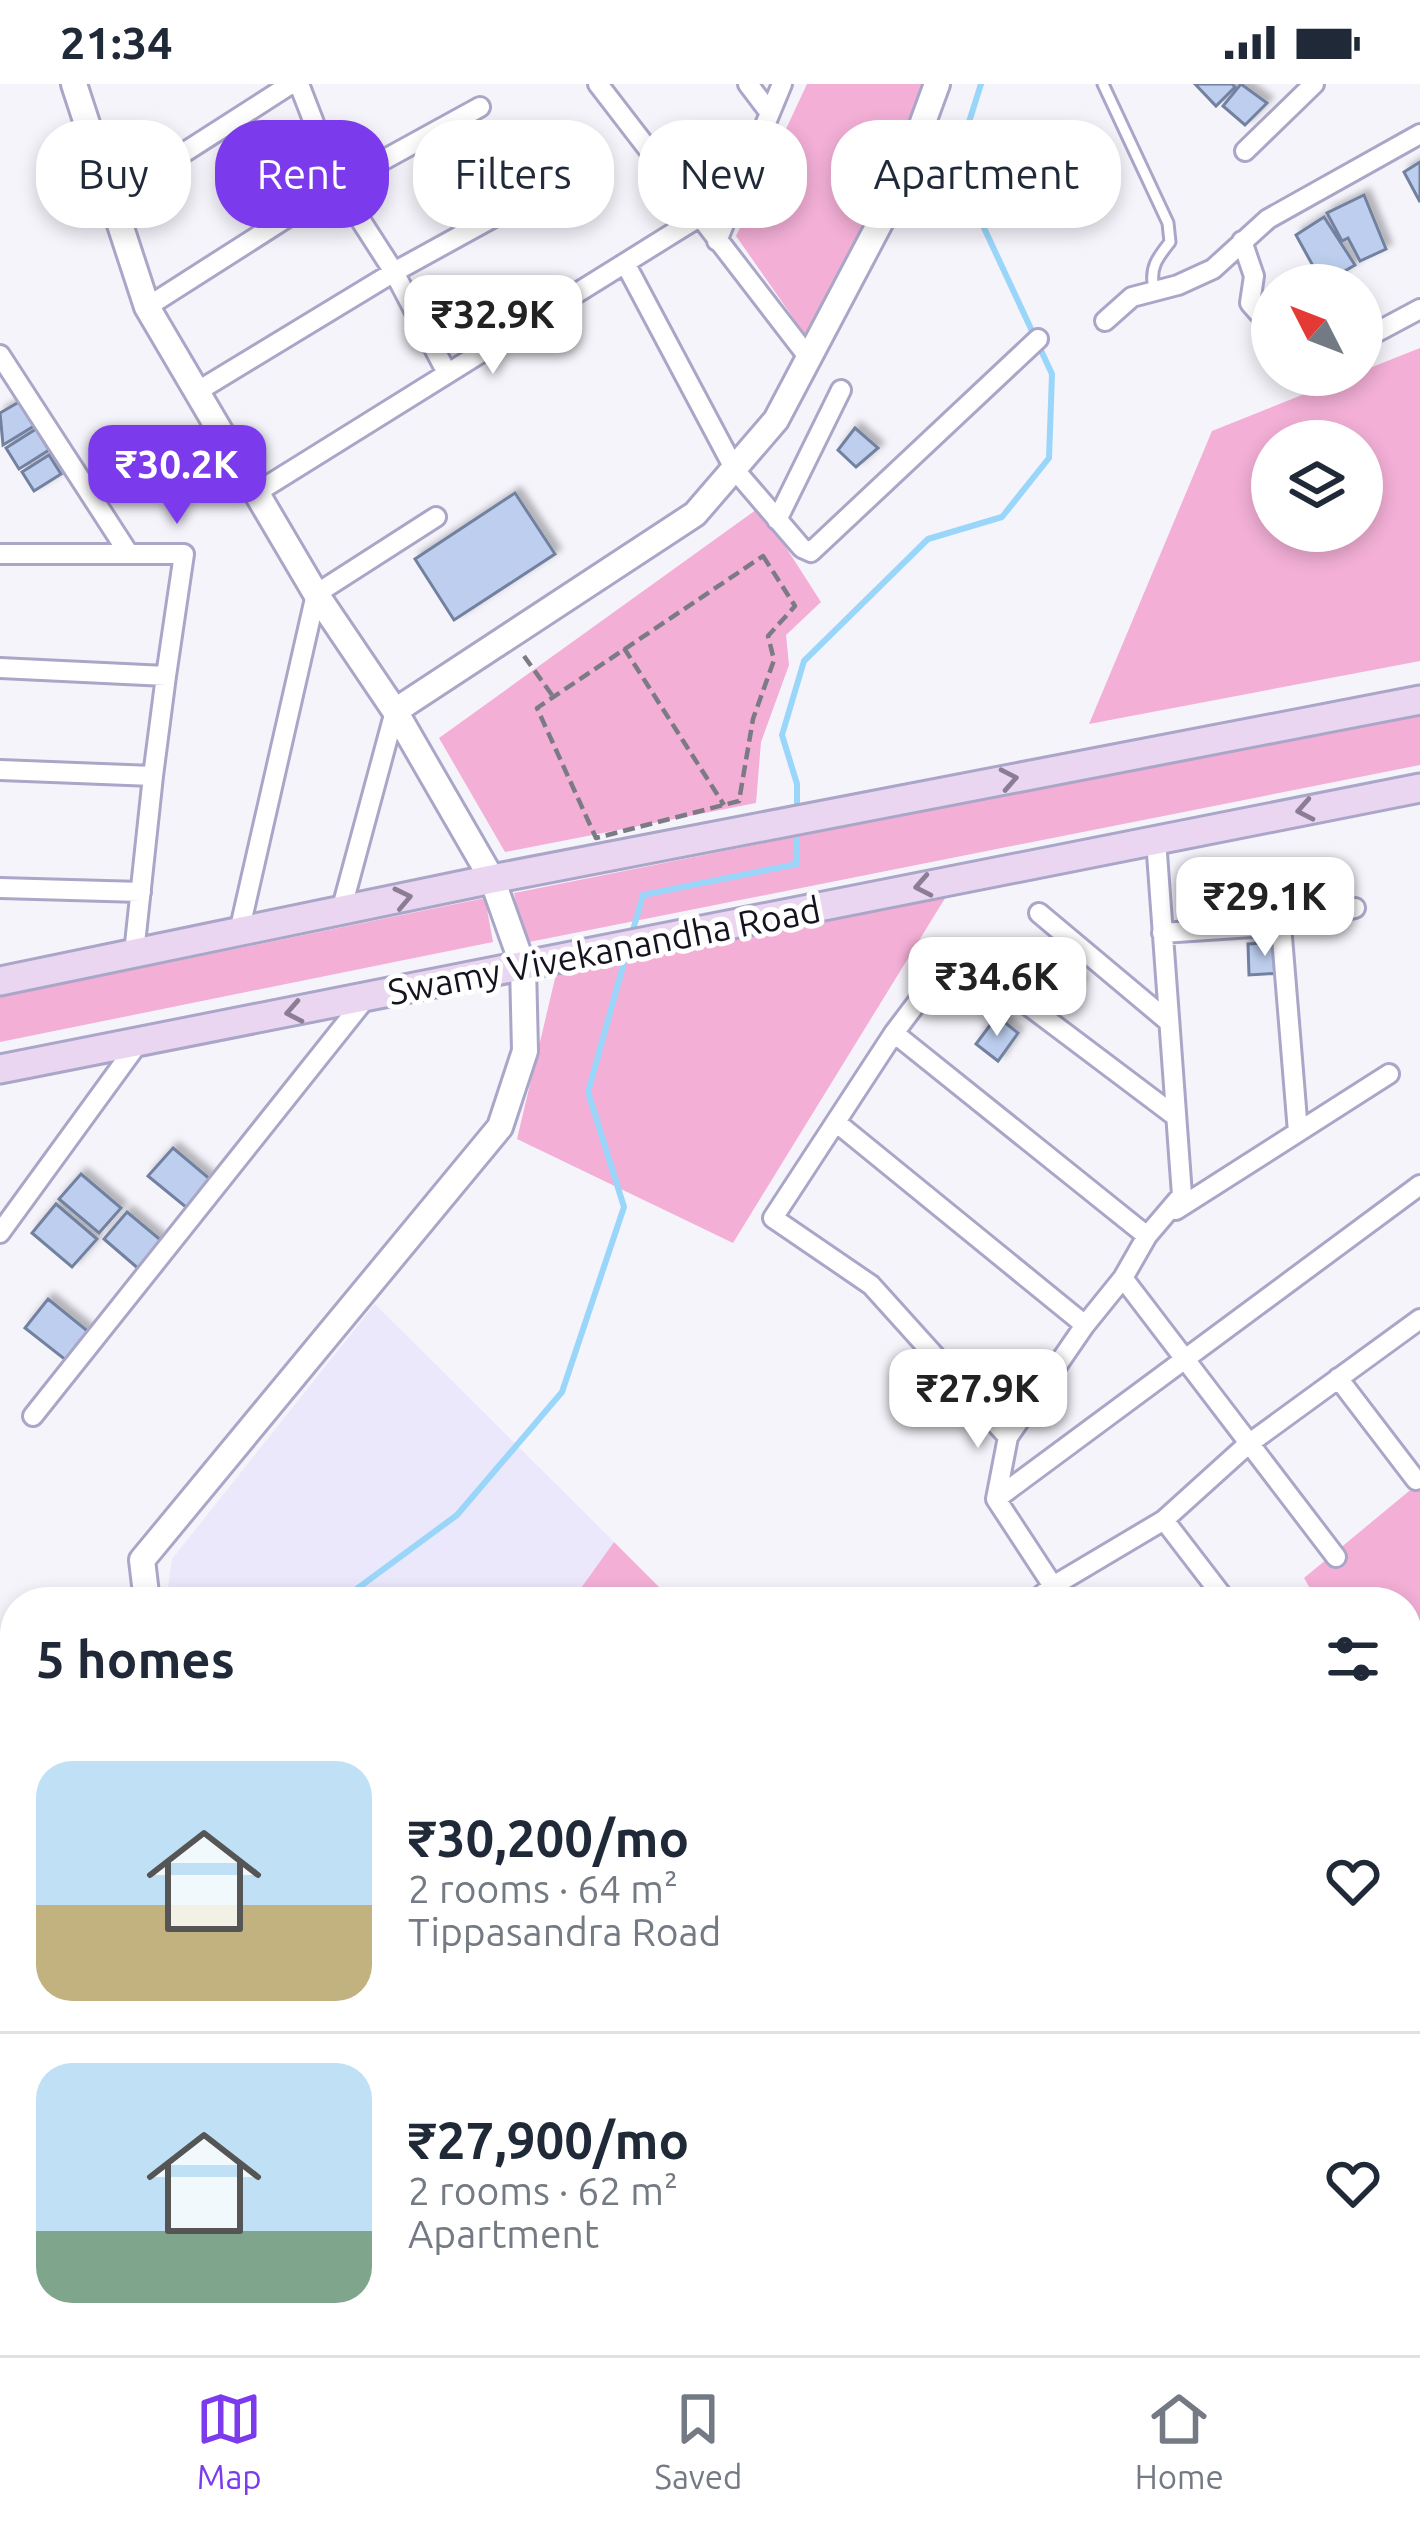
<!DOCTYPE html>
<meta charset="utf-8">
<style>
:root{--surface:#fff;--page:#f2f2f3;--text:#1f2937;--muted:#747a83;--line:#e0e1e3;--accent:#7c3aed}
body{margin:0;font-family:Ubuntu,sans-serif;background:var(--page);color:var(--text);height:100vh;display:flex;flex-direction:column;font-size:45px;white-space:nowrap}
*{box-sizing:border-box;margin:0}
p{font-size:39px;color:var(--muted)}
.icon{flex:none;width:66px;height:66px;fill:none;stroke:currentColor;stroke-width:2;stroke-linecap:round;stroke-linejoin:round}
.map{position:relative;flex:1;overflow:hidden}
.details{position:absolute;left:0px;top:1503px;width:1422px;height:768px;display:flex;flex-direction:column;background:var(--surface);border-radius:48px 48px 0 0;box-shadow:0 6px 18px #0003}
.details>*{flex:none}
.top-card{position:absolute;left:36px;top:36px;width:1350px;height:108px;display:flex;gap:24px}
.needle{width:78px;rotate:312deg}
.fabs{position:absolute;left:1251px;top:180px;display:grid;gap:24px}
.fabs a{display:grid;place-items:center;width:132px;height:132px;border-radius:50%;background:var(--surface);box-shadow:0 6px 18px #0003;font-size:60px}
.price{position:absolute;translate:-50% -102px;padding:0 27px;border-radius:24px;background:#fff;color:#222;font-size:39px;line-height:78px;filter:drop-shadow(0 3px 6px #0008)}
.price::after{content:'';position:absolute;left:50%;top:72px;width:36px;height:27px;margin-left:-18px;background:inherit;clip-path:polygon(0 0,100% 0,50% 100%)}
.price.selected{background:var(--accent);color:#fff}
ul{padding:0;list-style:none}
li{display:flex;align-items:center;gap:36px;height:300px;padding:0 36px}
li+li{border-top:3px solid var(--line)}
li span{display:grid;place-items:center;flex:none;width:336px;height:240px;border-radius:36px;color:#555}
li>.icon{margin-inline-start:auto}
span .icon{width:144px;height:144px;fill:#fffc;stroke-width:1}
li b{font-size:51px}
h2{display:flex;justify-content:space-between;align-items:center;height:144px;padding:0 36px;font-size:51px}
.pill{padding:0 42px;border-radius:48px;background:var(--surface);box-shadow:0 6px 18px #0003;font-size:42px;line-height:108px}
.pill.selected{background:var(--accent);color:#fff}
.status{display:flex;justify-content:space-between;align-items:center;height:84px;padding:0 60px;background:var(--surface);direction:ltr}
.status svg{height:33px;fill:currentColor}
.menu{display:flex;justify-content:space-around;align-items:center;height:168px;border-top:3px solid var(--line);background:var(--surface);font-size:33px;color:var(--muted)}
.menu a{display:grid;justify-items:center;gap:6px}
.menu .selected{color:var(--accent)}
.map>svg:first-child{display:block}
.built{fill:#eae8fa}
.green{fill:#f3afd6;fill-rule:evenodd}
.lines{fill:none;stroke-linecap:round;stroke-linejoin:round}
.stream{stroke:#9ad6fa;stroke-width:6}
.building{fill:#bdceef;stroke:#71819f;stroke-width:3;filter:url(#shadow)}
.service-casing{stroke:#a9a6c8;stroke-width:15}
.minor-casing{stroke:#a9a6c8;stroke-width:24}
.tertiary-casing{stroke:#a9a6c8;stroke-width:30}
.secondary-casing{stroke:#a9a6c8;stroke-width:33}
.path{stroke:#7c7b85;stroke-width:4.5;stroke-dasharray:12 6;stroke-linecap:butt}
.service{stroke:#fff;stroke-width:9}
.minor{stroke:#fff;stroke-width:18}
.tertiary{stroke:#fff;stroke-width:24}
.secondary{stroke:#ebd6f2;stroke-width:27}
.oneway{stroke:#8b7e94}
.labels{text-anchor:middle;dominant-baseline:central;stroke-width:10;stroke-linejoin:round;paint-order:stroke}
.street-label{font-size:36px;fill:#151320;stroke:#fff}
</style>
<div class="status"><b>21:34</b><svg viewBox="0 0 49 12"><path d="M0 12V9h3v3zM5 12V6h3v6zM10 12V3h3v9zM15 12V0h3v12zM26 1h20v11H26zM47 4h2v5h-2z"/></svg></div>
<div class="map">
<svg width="1420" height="2271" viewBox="0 0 1420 2271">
<defs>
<filter id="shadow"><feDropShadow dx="5.5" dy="-5.5" stdDeviation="3" flood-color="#0004"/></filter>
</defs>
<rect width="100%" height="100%" fill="#f5f4fb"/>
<path class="built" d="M375 1220 614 1458 571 1518H166L172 1475Z"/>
<path class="green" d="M807 0H931L815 265 736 152Z
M1420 264V577L1089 640 1212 347 1352 291H1362V287ZM1272 357H1362V447H1272Z
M760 423 821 518 786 551 789 581 761 658 756 719 505 768 439 654Z
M1420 628V681L524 859 514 809Z
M947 811 733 1159 517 1055 557 886Z
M485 814 493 858 0 958V913Z
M1420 1398V1576L1407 1585V1518H1318L1304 1494Z
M614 1458 674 1518H571Z
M15 1727V2125L0 2139V1736Z"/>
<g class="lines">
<path class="stream" d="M797 728V700L782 651 804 577 928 455 1002 433 1049 374 1052 290 972 118 963 57 981 0
M631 853 643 811 797 780V747
M339 1518 457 1431 562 1308 624 1123 588 1008 626 871
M23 2256 24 2271
M0 2267 4 2271"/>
</g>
<path class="building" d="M1195 0H1232L1235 3 1216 22Z
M1241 0 1267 19 1245 41 1223 22Z
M1420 78V118L1404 88Z
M1364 111 1386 165 1360 177 1348 154 1342 157 1327 129Z
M1324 133 1355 181 1323 200 1296 151Z
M19 318 34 342 3 361 0 329Z
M855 344 878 364 856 383 838 366Z
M36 345 49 366 19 385 6 364Z
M49 371 61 390 34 407 22 388Z
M515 409 555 470 454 536 415 475Z
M1280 858 1283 889 1249 891 1248 860Z
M1059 879 1081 899 1057 928 1034 909Z
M997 932 1018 949 998 977 976 960Z
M173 1064 211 1096 187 1124 148 1092Z
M81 1090 121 1124 99 1149 59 1115Z
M56 1120 97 1155 72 1183 32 1149Z
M127 1128 163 1158 140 1186 104 1155Z
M48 1215 90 1249 67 1277 25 1244Z"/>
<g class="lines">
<defs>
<path id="service" d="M1103 0 1168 139 1170 158C1158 173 1149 184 1154 204"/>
<path id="minor" d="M299 0 338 101 394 188 447 289
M598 0 809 274
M748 0 770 29
M1245 67 1314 0
M113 114 291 0
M717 157 782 0
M1242 157 1254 192 1250 219 1272 244
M625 179 735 386 802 464 811 468 1038 255
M147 223 338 101 480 23
M1105 237 1132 213 1178 201 1213 185 1268 135 1420 50
M1362 256 1420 225
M0 271 129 470
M198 307 394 188 547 104
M259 407 699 133
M777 436 841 306
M0 470H184L166 592
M0 584 166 592 153 692
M0 686 153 692 134 869
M1156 756 1182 1111 1147 1152 1123 1194 1085 1241 1008 1353 996 1415 1053 1502 1164 1436 1247 1361 1420 1235
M0 804 141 808
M341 827 395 627
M1039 829 1169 938
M1281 841 1355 824
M239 848 316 510 436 433
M1162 849 1281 841 1298 1048
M894 949 1147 1152
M837 1039 1085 1241
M1176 1126 1389 990
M0 1149 139 958
M1123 1194 1336 1473
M1338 1294 1416 1396
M33 1332 366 914
M1008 1353 871 1201 773 1134 894 949 956 867 1175 1032
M996 1415 1420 1101
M1164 1436 1227 1518
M1033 1518 1053 1502
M0 1595 15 1588
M1407 1876 1420 1869
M1407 1888 1420 1907
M1407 2099 1420 2119
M800 2256 812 2271
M935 2256 947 2271
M1067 2256 1078 2271
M708 2271 731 2256"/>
<path id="tertiary" d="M74 0 147 223 316 510 395 627 492 795 523 882 525 967 500 1043 142 1476 147 1518
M395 627 695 430 776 336 900 101 937 0
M1407 2155 1420 2148
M474 2256 485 2271
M1219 2271 1242 2256"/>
<path id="secondary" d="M0 897 492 795 1420 616
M0 985 1420 704"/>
</defs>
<use href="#service" class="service-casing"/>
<use href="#minor" class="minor-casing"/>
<use href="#tertiary" class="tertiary-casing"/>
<use href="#secondary" class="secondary-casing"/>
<path class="path" d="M763 472 795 522 768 552 774 576 753 635 739 717 596 754 537 624Z
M624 564 724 721
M524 572 552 611"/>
<use href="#service" class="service"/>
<use href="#minor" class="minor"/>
<use href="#tertiary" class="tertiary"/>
<use href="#secondary" class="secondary"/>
</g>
<defs><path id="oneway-chevron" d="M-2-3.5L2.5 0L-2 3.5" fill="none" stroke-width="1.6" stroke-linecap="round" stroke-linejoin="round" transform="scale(3)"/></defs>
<g class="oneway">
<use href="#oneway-chevron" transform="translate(1009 695) rotate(-11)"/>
<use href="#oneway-chevron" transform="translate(1305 726) rotate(169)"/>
<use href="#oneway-chevron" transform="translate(923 802) rotate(169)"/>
<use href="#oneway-chevron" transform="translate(403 814) rotate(-12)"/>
<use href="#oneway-chevron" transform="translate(294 928) rotate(169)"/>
</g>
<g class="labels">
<g class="street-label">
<text transform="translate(604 866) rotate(-11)">Swamy Vivekanandha Road</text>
</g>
</g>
</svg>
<div class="fabs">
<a><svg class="needle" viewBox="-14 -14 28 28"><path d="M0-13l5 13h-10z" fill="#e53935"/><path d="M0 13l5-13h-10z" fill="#747a83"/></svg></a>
<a><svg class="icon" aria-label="layers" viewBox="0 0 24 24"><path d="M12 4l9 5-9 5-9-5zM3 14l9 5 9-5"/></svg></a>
</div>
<b class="price" style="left:493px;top:293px">₹32.9K</b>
<b class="price selected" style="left:177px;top:443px">₹30.2K</b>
<b class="price" style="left:1265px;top:875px">₹29.1K</b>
<b class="price" style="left:997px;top:955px">₹34.6K</b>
<b class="price" style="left:978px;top:1367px">₹27.9K</b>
<div class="top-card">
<a class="pill">Buy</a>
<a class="pill selected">Rent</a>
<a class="pill">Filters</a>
<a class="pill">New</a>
<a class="pill">Apartment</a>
</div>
<section class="details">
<h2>5 homes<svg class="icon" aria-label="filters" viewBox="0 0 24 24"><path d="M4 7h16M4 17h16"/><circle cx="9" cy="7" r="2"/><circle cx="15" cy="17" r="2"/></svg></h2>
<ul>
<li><span style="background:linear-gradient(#bfe0f5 60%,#c2b280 0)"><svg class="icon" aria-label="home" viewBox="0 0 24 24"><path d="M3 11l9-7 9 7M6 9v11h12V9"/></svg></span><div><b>₹30,200/mo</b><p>2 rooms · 64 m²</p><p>Tippasandra Road</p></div><svg class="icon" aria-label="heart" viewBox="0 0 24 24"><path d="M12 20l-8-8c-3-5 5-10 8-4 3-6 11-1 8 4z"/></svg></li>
<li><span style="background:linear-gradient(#bfe0f5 70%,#7fa58c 0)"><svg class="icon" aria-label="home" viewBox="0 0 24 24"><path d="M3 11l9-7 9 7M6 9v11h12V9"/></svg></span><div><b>₹27,900/mo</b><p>2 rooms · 62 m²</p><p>Apartment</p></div><svg class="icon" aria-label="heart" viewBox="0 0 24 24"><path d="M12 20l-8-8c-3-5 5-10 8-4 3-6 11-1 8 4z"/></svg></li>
</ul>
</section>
</div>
<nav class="menu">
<a class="selected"><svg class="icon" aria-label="map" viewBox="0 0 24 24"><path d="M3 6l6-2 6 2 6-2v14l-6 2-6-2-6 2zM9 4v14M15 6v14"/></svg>Map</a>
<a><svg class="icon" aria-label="saved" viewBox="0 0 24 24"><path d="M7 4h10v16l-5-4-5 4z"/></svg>Saved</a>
<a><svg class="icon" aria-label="home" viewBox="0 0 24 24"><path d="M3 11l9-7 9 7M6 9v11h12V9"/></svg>Home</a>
</nav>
